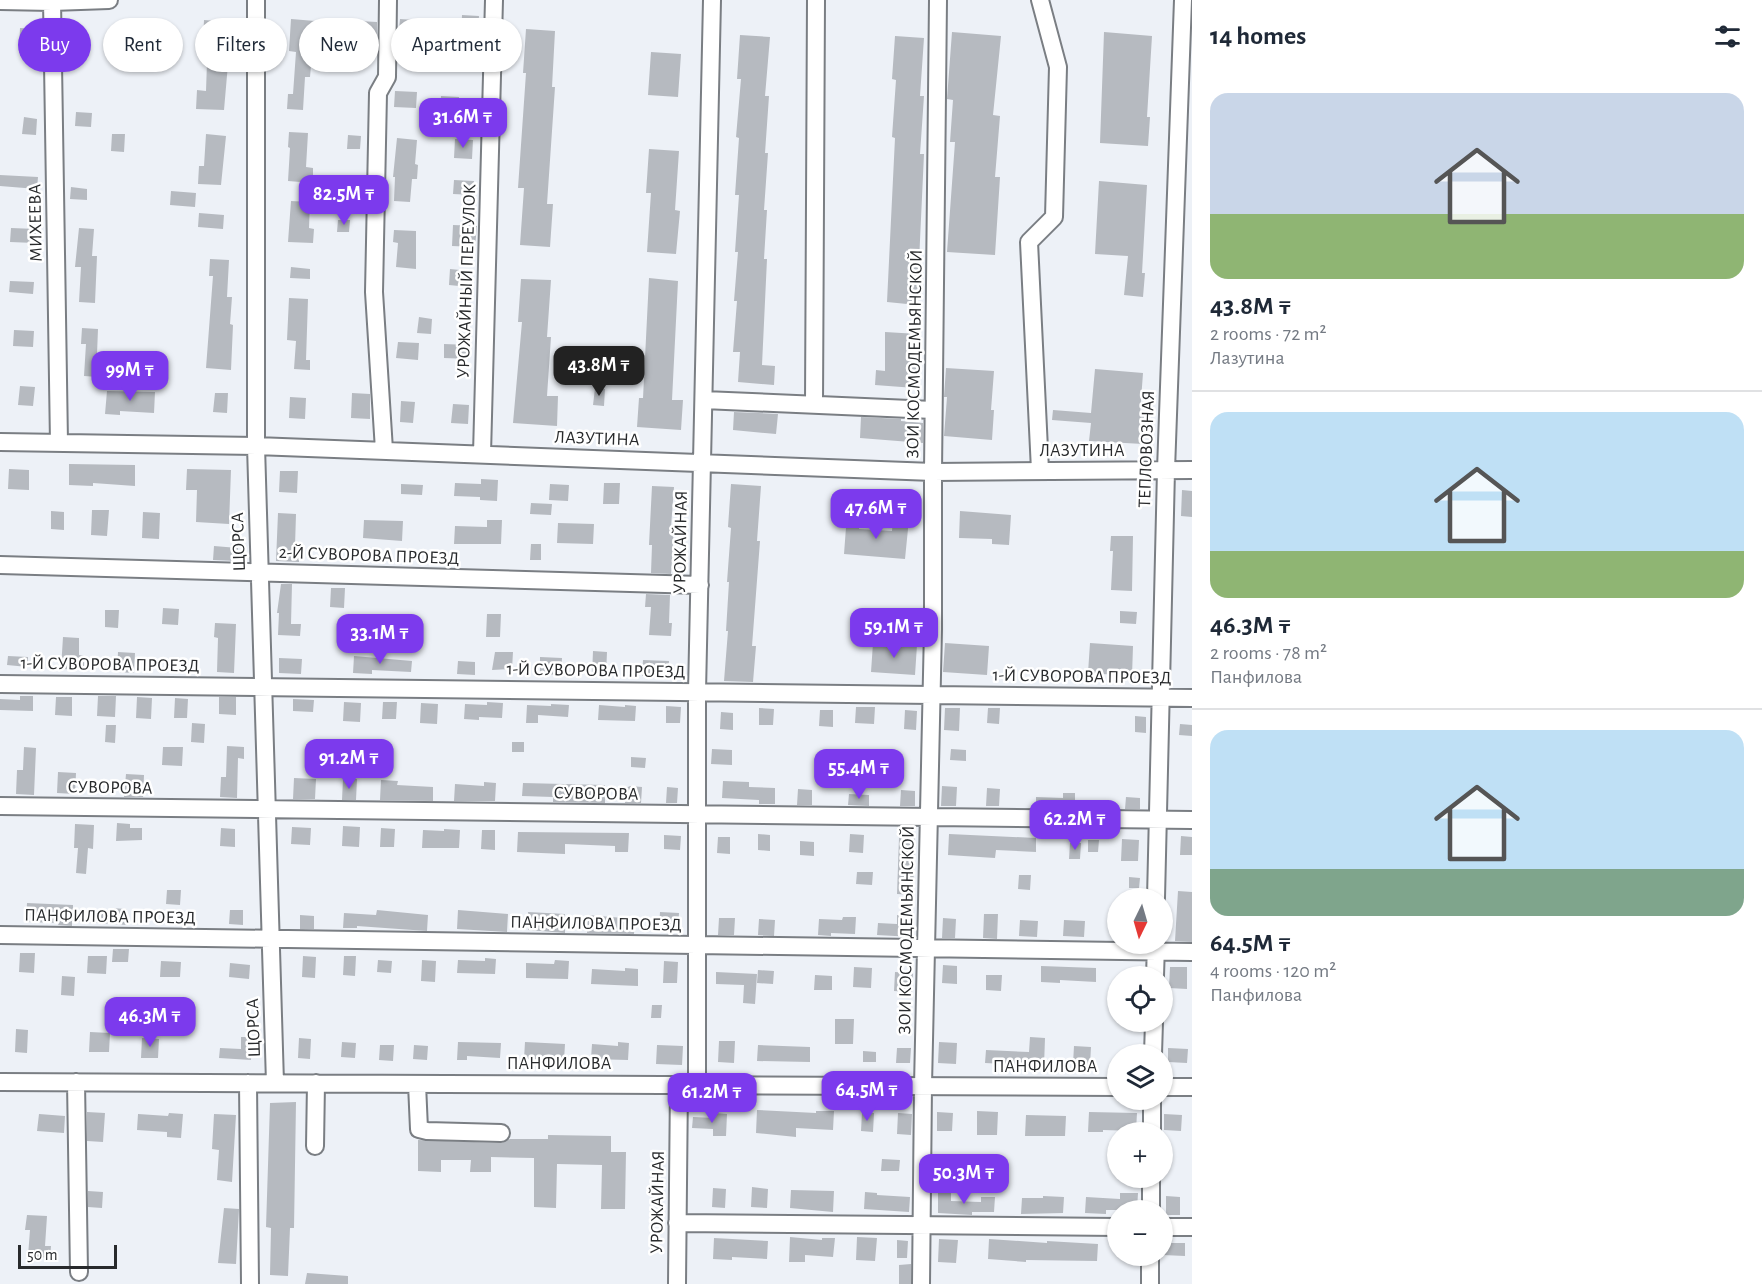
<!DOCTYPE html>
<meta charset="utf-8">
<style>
:root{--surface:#fff;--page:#f2f2f3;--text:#1f2937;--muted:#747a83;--line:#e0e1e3;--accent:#7c3aed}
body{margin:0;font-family:"Alegreya Sans",sans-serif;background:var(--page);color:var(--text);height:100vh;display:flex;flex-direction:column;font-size:22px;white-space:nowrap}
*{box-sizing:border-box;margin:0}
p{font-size:20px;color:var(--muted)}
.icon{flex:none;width:33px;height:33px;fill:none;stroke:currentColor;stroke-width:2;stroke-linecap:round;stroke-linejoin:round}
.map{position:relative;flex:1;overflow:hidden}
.drawer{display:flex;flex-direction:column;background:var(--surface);width:570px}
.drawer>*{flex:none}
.top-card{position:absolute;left:18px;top:18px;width:570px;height:54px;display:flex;gap:12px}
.needle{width:39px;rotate:185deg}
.controls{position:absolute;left:1107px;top:888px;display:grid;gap:12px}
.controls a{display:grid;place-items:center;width:66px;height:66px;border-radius:50%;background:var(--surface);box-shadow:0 2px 4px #0004;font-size:30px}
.scale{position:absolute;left:18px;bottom:15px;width:99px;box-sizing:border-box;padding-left:6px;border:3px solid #282a2c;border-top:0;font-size:16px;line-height:21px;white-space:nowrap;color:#282a2c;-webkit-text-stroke:4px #fff;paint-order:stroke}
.price{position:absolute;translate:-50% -51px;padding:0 14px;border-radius:12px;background:var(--accent);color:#fff;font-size:20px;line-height:39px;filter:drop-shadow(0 2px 3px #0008)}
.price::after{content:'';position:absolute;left:50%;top:36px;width:18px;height:14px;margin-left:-9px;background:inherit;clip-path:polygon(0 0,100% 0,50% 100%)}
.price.current{background:#222;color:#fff}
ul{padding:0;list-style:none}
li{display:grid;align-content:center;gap:12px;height:318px;padding:0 18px}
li+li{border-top:2px solid var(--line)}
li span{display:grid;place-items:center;height:186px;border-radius:18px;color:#555}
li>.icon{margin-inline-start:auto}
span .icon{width:108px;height:108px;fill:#fffc;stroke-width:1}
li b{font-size:26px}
h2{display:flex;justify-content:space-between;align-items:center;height:72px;padding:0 18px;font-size:26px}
.chip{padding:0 21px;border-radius:27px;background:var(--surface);box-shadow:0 2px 4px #0004;font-size:21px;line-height:54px}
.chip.current{background:var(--accent);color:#fff}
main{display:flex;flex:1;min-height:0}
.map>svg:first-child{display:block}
.building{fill:#b6bac0}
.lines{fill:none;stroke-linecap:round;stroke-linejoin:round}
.minor-casing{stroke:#7a7e83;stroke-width:20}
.minor{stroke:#fff;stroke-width:16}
.labels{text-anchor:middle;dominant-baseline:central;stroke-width:5;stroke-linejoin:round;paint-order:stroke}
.street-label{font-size:18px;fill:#282a2c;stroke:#fff}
</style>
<main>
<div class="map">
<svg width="1192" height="1284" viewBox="0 0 1192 1284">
<rect width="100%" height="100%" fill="#edf1f7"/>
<path class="building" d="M462 15 479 16 477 42 461 41Z
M291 19 315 21 310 77H305L303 110 287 109 288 94H293L296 52 289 51Z
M400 19 414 20 413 42 398 41Z
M204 20 228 22 227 43 203 41Z
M359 21 377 22V46L357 45Z
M20 28 38 29 36 55 19 53Z
M526 29 555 31 552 87H555L547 204H553L550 247 520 245 524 188H518L526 73H523Z
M109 32 122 33 121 52 108 51Z
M952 32 1001 36 993 115 1000 116 995 177H1000L995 255 947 252 955 142H950L953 100 947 99Z
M1104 32 1152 36 1147 117H1150L1148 146 1100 143Z
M65 33 82 35 81 50 64 49Z
M153 34 166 35 165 55 152 54Z
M740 35 770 37 765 96H769L765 153H768L764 210H767L764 259H767L762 365 775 366 774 385 738 382 740 352H733L737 301H734L738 252H735L739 195H735L739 138 736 137 741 79H737Z
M895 36 924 38 920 96H924L920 154H924L917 305 887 302 895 138 892 137 896 80 892 79Z
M651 52 681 54 678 97 648 95Z
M207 62 228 64 224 110 196 109 197 90 206 91Z
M395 91 417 92 416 108 394 107Z
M441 96 459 97 458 116 440 115Z
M76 112 92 113 91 127 75 126Z
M24 117 37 119 36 135 22 134Z
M289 132 308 133 306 167 313 168V183L288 181 290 148 288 147Z
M112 134H125L124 152 111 151Z
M206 134 226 136 221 185 198 184 199 166H204Z
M348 135 361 136 360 149H347Z
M397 138 417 140 415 164 418 165 417 179H412L410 202 394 201 395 177H393Z
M455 139 473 140 472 159 454 158Z
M649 149 679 151 675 210 680 211 676 254 647 252 651 193H646Z
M0 175 38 177 37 189 0 186Z
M454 180 474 181 473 195 453 194Z
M1099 181 1147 185 1142 273H1145L1143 297 1124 295 1128 256 1095 254Z
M71 187 87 189V200L70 199Z
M171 191 196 193 195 207 170 205Z
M291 201 310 202 309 228 314 229 313 243 288 242Z
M199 213 224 215 223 229 198 227Z
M338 220H350L349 232H337Z
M453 225 477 226 475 247 452 246Z
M11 228 36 229 35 243 10 242Z
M79 228 94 229 92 256H97L95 303 79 302 81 267H75Z
M394 230 416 231V269L396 267 398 243 393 242Z
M210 259 229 260 227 297H232L230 324 233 325 231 370 206 368 213 276H209Z
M291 267 310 269V279L290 278Z
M450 269 470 271 469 287 449 285Z
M649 278 678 281 672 400H683L681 430 637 427 639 398H643Z
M521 279 551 280 547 337H551L547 396H558L557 426 513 423 522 322H518Z
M10 281 34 282 33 294 9 292Z
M289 298 308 299 306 360H310V370L294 369 296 341 287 340Z
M419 317 432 319 431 334 417 333Z
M82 328 98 329 97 354H100L98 377 84 376 86 344H81Z
M14 330 34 331 33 347 13 346Z
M885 332 918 334 915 388 875 385 876 370 885 371Z
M398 342 419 343 418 360 396 358Z
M444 344 470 345 469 359 444 358Z
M946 368 994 371 991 410H994L992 440 944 436 947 397H944Z
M1095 369 1143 373 1140 414H1144L1143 444 1089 441 1091 423 1052 420 1053 410 1091 413Z
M20 386 35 387 33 406 18 405Z
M595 388 605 389 604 406 593 405Z
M107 391 155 392 154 413 120 411V415L105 414Z
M215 393H228L227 413 213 412Z
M352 393 370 394V419L351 418Z
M290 397 306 398 305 419 289 418Z
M401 401 415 402 413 423 400 422Z
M453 404 469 405 468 424 451 423Z
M734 412 778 414 776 434 733 430Z
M861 417 901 419V421L923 423V443L860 438Z
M69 464 135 465V486L93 483V486L69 485Z
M9 469 29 470V490L8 489Z
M187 469 231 470 229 524 196 522 197 490H186Z
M280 471H298L297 493 279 492Z
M481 479 498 480 497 501 480 500V497L454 496 455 483 481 484Z
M604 483H620L619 504H603Z
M401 484 423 485 422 495 401 494Z
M550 484 569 485 568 501 549 500Z
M731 484 761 486 757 541H760L752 646H756L753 682 724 681 728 631H726L729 582H727L731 528 728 527Z
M652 486 674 487 671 527H674L671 574 651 573 652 545H649Z
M1182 490 1192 491V517L1181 516Z
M531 503 552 504 551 515 530 514Z
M92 510H109L107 536 91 535Z
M51 511 64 512V530L51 529Z
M960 511 1011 515 1009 545 992 544V539L959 538Z
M143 512 160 513 159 539 142 538Z
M278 513 296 514 295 546 299 547V562L276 561Z
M847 514 860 516 859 529 892 531 893 518 909 519 905 559 844 554Z
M364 520 403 521 402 541 363 538Z
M487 520H502L501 544H454L455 526 487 527Z
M558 523 594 524 593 544 557 543Z
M1111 536H1133L1132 591 1111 590 1113 551H1110Z
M531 544H541V560H530Z
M214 546 238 548 237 561 213 560Z
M281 584H292L291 624H301L300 636 278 635 279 613H277Z
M331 588H345L344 608 330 607Z
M646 594 670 595 669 623H672L671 636 649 635 651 607H645Z
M163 608 179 609 178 625 162 624Z
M105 610H119L118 628 105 627Z
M1120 611 1137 612 1136 624 1120 623Z
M354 614 406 615 405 637 388 636V632L353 631Z
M487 614H501L500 637H486Z
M215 623 236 624 234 673 217 672 218 638 214 637Z
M63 637 79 638V655L84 656V670L61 669Z
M873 643 917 645 915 675 871 672Z
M945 643 989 646 987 675 943 672Z
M1090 643 1133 646 1132 676 1088 673Z
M593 651 607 652 606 675H592Z
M118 652 135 653 134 673 117 672Z
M495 652H513L512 669 492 670Z
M8 656 28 657V667L7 665Z
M354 656 412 661 411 672 372 670V674L353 673Z
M540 657 562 658 561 675 540 674Z
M279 658 302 659 301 674 279 673Z
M643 660 669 661 668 677 642 676Z
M458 661 475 662V675L457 674Z
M20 696H33V711L0 710V699L20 700Z
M98 696H116L115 717 97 716Z
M56 697H72V716L55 715Z
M137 697 152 698 151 719 136 718Z
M219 697H236V715L219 714Z
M175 698 188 699 187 718H174Z
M293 699 314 700 313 712 293 711Z
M344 702 361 703 360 722 343 721Z
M383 702H397L396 719H382Z
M487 702 503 703 502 718 479 717V720L464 719 465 704 487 705Z
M421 703 438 704 437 724 420 723Z
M551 704 569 705 568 717 538 715V723H526L527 705 551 706Z
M599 705 625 707V705L636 706 635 721 598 720Z
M666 706 681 707 680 723H666Z
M856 707H875L874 724 855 723Z
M759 708 774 709 773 725H759Z
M945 708H960L959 731 944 730Z
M988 708H1000L999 724 987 723Z
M820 710H833V727L819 726Z
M905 710 917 711 916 730 904 729Z
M721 712 733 713V730L720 729Z
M1135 716 1146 717V733L1135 732Z
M192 723 205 724 204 743 191 742Z
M1180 724 1192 725V736L1179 735Z
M106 725H116L115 743 105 742Z
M512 742H524V752H512Z
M227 746 244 747V759L238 758 237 798 220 797 221 777H226Z
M24 747 36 748 34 795 16 794 17 770H23Z
M163 747H183L182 766 162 765Z
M712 749 732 750V765L711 764Z
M951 749 966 750V761L950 760Z
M631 757 646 758 645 768 631 767Z
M58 772 76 773 75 794 57 793Z
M126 774 144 775 143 797H124Z
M294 778 316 779 315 799H293Z
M343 779H357L356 800H342Z
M381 780 398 781 397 785 433 787V801L380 800Z
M723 781 749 782V787L775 788V804H759V800L722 798Z
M484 782 496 783 495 801H454L455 784 484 786Z
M523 783 605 785V803L553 802V797L522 796Z
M630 786 642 787 641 803H625L626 788Z
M942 786 957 787 956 806H941Z
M667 787 678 788 677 803H666Z
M987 788 1000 789 999 806H986Z
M798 789 812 790V805H797Z
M901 790 915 791V806H900Z
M1063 793H1075V808L1036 807V797L1063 798Z
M849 794 869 795V806L848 805Z
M1126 797 1140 798V809H1125Z
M117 823 130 824V828H142V840L116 841Z
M75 824 94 825 93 849 88 848 86 874 76 873 78 848H74Z
M343 826 360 827 359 847 342 846Z
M292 827 311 828 310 845 291 844Z
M221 828 235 829V847L220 846Z
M381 828 395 829 394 847H380Z
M444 829 460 830 459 848H422L423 830 444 831Z
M482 830H495V850L481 849Z
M518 832 629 833 628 852H615V846L565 844V854L517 852Z
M758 834 770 835V851L758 850Z
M850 834 864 835 863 853 849 852Z
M949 834 1036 838V852L996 850 995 858 948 855Z
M664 835 681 836 680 850 664 849Z
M1181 836 1192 837V855H1180Z
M718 837H730V854L717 853Z
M899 838H915L913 895 897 894Z
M1122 839 1139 840 1138 861H1121Z
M1088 840H1099L1098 852H1088Z
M800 841 814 842V856L800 855Z
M1070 843H1081L1080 859H1069Z
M857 872H873L872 885 856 884Z
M1019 875H1031L1030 890 1018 889Z
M1129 877 1140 878 1139 888H1129Z
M167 890H181L180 905 166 904Z
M1178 891 1192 892V942L1175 941Z
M27 903 73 905V911L110 913V908L127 909V925L72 921V926L58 925 59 923 26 922Z
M230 910H243V925L229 924Z
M377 910 428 915 427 931 357 926V928H343L344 913 376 915Z
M458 910 508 914 507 932 457 929Z
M528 912 565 914V933L528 930Z
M660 912 679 913 678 930 659 929Z
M984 914H998L997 939 983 938Z
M300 915 314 916V929H300Z
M588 915 635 919 634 934 587 933Z
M897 915 914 916 913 937 877 935 878 923 897 924Z
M843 917H856L855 934 831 933V936L818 935 819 919 842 920Z
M719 918H735L734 935H718Z
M943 918 956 919 955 938H942Z
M759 919 775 920 774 936 758 935Z
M1020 920 1038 921 1037 937 1019 936Z
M1064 920 1085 921 1084 937 1063 936Z
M113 949H129L128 962H112Z
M20 953H35L34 973 19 972Z
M88 956H107L106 974 87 973Z
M303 956 316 957 315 978 302 977Z
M344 956H356L355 976 343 975Z
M485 958 496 959 495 974 457 973 458 960 485 961Z
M378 960 392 961 391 973 377 972Z
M422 960 436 961 435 982 421 981Z
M555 960 569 961 568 979 526 978V963L554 964Z
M161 961 181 962 180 977H160Z
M664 961 678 962 677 983H663Z
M230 963 250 965 249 979 229 977Z
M943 965 957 966V984L942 983Z
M1041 966 1096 968V982L1060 980V983L1041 982Z
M854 967 872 968 871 988 853 987Z
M1170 967H1187V989L1169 988Z
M625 968 638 969V986L591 984 592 969 625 971Z
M758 970 774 971 773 984 757 983Z
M716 972 757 974 755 1004 743 1003 744 985 716 984Z
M895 972 913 973 912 992 894 991Z
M815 975 832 976V990H814Z
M986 975H1002L1001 991 986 990Z
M62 976 75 977 74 996 61 995Z
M652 1005H662L661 1018H651Z
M835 1019H854L853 1044H835Z
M16 1029 28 1030 27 1053 15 1052Z
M90 1032 110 1033 109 1052H89Z
M241 1037H252L251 1060 219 1058 220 1048 241 1049Z
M1030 1037 1045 1038 1044 1066 985 1063 986 1050 1029 1052Z
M142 1038 159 1039 158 1058H141Z
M299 1038 311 1039 310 1059 298 1058Z
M719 1041H735L734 1063 718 1062Z
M342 1042 356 1043 355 1058 341 1057Z
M458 1042 501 1043 500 1058 467 1056V1060H457Z
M525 1042 565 1044 564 1060 524 1059Z
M618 1042 629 1043 628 1060 591 1059 592 1044 618 1046Z
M939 1042 957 1043 956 1064 938 1063Z
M380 1045H394L393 1061 379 1060Z
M414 1045 428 1046 427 1060 413 1059Z
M657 1045 683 1046 682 1065 656 1064Z
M758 1045 810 1047V1062L757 1061Z
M1074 1046 1091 1047 1090 1065 1073 1064Z
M897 1048H911L910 1063H896Z
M1168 1048 1188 1049 1187 1063 1168 1062Z
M863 1051 876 1052V1062H863Z
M296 1102 294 1228H290L288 1276 270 1275 271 1228 266 1227 270 1103Z
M757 1110 816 1113V1111H834L833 1130 796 1128V1137L756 1133Z
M977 1111 998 1112 997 1135H977Z
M87 1112 105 1113 103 1142 87 1141Z
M862 1112 874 1113 873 1132 861 1131Z
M937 1112 953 1113 952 1131H937Z
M1089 1112 1137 1113 1136 1131 1103 1130V1132H1088Z
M169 1113 183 1114 181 1138 167 1137V1132L137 1130 138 1114 168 1116Z
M714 1113 727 1114 726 1136H713V1129L692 1128 693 1117 714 1118Z
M898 1113 912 1114 911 1135 897 1134Z
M39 1114 65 1116 64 1133 37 1131Z
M214 1114 236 1115 232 1182 217 1180 219 1150 212 1149Z
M1164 1114 1182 1115 1181 1131 1164 1130Z
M1026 1115 1066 1116 1065 1136H1025Z
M548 1135 611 1136V1152H626L625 1209H601L602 1165 557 1164 556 1208 534 1207V1158L491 1157V1172H470L471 1160H441V1172L418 1171V1140L501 1143 510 1139H548Z
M882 1159 900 1160 899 1171H881Z
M752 1187 768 1189 767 1208 751 1207Z
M713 1188 726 1189 725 1208 712 1207Z
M791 1190 834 1191 833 1212 790 1208Z
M88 1191 103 1192 102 1208 88 1207Z
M865 1192 877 1193V1195L910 1197 909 1212 864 1209Z
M938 1193H951V1201L981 1202V1197H995L994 1212H972V1215L938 1213Z
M1120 1193H1138L1137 1210H1106V1214L1085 1213 1086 1197 1120 1199Z
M1043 1196 1064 1197 1063 1213 1021 1214 1022 1198H1043Z
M1166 1196 1180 1197V1215H1166Z
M224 1208 239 1209 236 1264 218 1263Z
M27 1215 47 1216 45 1246H51L50 1258 28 1256 30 1230H25Z
M790 1237 822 1240V1238H835L833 1257 805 1255V1262H789Z
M857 1237 877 1238 875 1261 856 1260Z
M714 1238 768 1241 767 1259 732 1257V1260L713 1259Z
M939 1239 958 1240 956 1263 938 1262Z
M989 1239 1047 1243V1241L1098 1244 1097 1261 1026 1260V1262L988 1259Z
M897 1240 908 1241 907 1258H897Z
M1163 1243H1185V1256L1163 1255Z
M911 1264V1284H899V1265Z
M307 1273 348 1276V1284H305Z"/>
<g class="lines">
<defs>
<path id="minor" d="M52 0 59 443
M256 0V446L275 1083
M0 1 52 2 109 0
M704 400 933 410
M814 404 816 0
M0 442 256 446 933 472 1192 470
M384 450 374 292 378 93 387 77 388 0
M482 454 494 0
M1040 470 1029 242 1054 217 1058 67 1040 0
M0 565 700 585
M0 684 1192 698
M0 806 1192 820
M1156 898 1166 470 1183 0
M0 935 1192 952
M1155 976 1156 944
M1153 1054 1154 1022
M0 1082 1118 1087
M76 1082 79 1272
M248 1083 250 1284
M417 1084 419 1129 427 1131 501 1133
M697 1084V692L712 0
M1162 1087H1192
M1152 1132V1100
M315 1146 316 1083
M1151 1210V1178
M677 1223 1118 1227
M1162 1227H1192
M677 1284 679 1084
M921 1284 923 1086 933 629V472L938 0
M1150 1284V1256"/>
</defs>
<use href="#minor" class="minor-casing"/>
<use href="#minor" class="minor"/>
</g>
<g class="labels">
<g class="street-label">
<text transform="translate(36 223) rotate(-91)">МИХЕЕВА</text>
<text transform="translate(467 281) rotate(-88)">УРОЖАЙНЫЙ ПЕРЕУЛОК</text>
<text transform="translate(915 354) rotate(-89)">ЗОИ КОСМОДЕМЬЯНСКОЙ</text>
<text transform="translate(597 439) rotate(2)">ЛАЗУТИНА</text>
<text transform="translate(1147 449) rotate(-88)">ТЕПЛОВОЗНАЯ</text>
<text x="1082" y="451">ЛАЗУТИНА</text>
<text transform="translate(239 542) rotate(-92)">ЩОРСА</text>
<text transform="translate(681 542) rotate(-89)">УРОЖАЙНАЯ</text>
<text transform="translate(369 556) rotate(2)">2-Й СУВОРОВА ПРОЕЗД</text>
<text transform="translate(110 665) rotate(1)">1-Й СУВОРОВА ПРОЕЗД</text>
<text transform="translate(596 671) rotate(1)">1-Й СУВОРОВА ПРОЕЗД</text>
<text transform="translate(1082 677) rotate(1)">1-Й СУВОРОВА ПРОЕЗД</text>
<text transform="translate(110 788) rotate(1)">СУВОРОВА</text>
<text transform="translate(596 794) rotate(1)">СУВОРОВА</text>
<text transform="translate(110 917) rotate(1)">ПАНФИЛОВА ПРОЕЗД</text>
<text transform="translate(596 924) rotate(1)">ПАНФИЛОВА ПРОЕЗД</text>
<text transform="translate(907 930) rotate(-89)">ЗОИ КОСМОДЕМЬЯНСКОЙ</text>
<text transform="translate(254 1028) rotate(-92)">ЩОРСА</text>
<text x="559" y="1064">ПАНФИЛОВА</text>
<text x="1045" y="1067">ПАНФИЛОВА</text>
<text transform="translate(658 1202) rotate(-89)">УРОЖАЙНАЯ</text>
</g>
</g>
</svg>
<div class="controls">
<a><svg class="needle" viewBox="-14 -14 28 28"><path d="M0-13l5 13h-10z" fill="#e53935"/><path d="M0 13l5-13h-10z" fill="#747a83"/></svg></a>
<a><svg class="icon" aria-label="locate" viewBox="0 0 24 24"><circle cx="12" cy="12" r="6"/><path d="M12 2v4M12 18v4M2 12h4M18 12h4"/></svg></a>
<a><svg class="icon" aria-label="layers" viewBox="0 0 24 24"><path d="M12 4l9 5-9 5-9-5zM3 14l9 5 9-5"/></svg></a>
<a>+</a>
<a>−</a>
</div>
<div class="scale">50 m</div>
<b class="price" style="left:463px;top:149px">31.6M ₸</b>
<b class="price" style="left:344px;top:226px">82.5M ₸</b>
<b class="price current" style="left:599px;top:397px">43.8M ₸</b>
<b class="price" style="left:130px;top:402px">99M ₸</b>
<b class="price" style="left:876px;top:540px">47.6M ₸</b>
<b class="price" style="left:894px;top:659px">59.1M ₸</b>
<b class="price" style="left:380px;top:665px">33.1M ₸</b>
<b class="price" style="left:349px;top:790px">91.2M ₸</b>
<b class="price" style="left:859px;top:800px">55.4M ₸</b>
<b class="price" style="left:1075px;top:851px">62.2M ₸</b>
<b class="price" style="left:150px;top:1048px">46.3M ₸</b>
<b class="price" style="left:867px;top:1122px">64.5M ₸</b>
<b class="price" style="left:712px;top:1124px">61.2M ₸</b>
<b class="price" style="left:964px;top:1205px">50.3M ₸</b>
<div class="top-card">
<a class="chip current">Buy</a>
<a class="chip">Rent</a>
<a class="chip">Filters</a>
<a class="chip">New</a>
<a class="chip">Apartment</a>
</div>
</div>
<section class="drawer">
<h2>14 homes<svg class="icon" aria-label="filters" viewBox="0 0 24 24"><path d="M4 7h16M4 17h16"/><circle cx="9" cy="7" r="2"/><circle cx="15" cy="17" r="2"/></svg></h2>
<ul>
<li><span style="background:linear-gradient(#c9d6e8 65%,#8fb573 0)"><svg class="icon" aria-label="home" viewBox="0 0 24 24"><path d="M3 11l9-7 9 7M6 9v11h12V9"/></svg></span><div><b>43.8M ₸</b><p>2 rooms · 72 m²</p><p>Лазутина</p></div></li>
<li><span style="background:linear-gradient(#bfe0f5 75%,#8fb573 0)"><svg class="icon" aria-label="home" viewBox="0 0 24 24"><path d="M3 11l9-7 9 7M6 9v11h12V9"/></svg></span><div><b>46.3M ₸</b><p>2 rooms · 78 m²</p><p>Панфилова</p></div></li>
<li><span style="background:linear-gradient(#bfe0f5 75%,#7fa58c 0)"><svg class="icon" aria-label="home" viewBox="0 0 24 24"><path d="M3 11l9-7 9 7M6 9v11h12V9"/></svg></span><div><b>64.5M ₸</b><p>4 rooms · 120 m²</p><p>Панфилова</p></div></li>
</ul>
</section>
</main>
